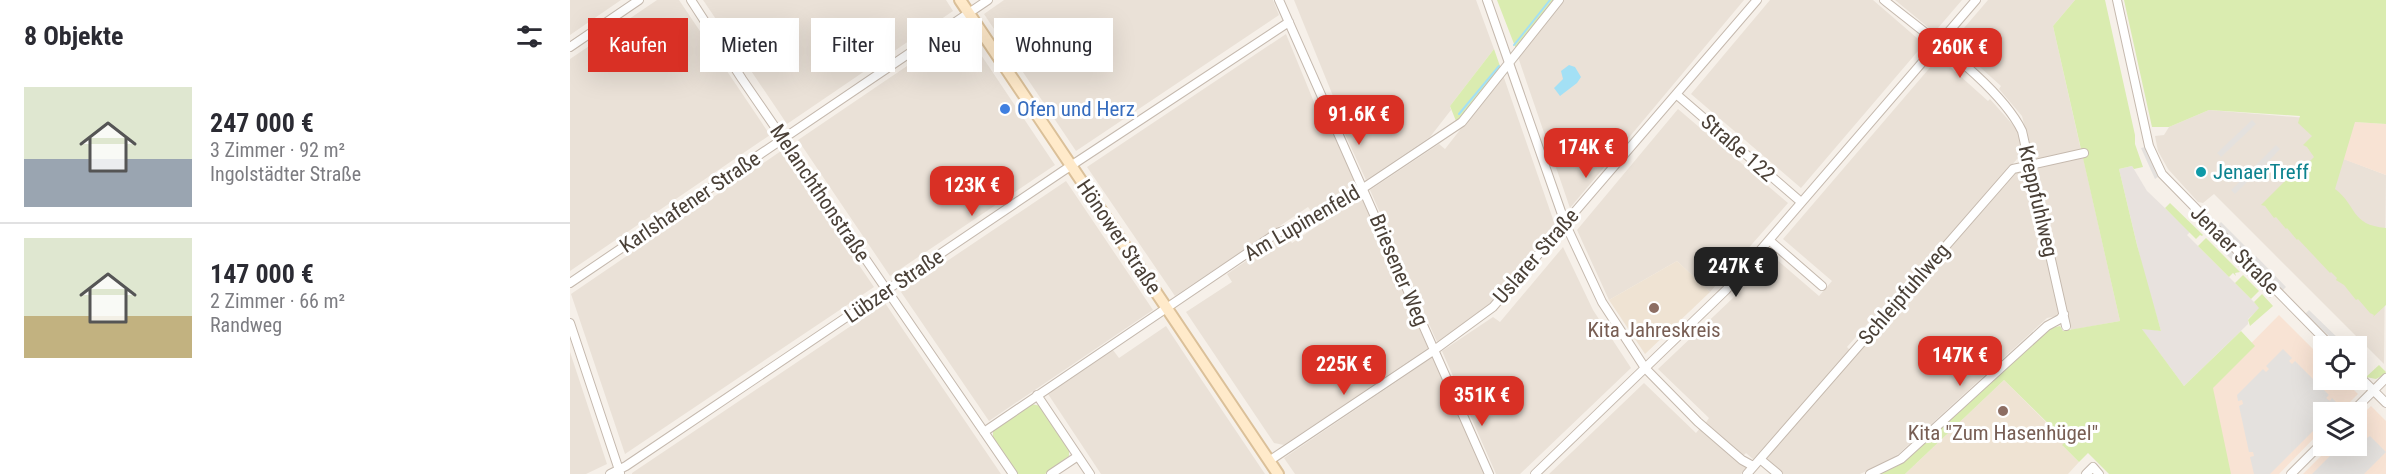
<!DOCTYPE html>
<html lang="de">
<meta charset="utf-8">
<style>
:root{--surface:#fff;--page:#f7f7f7;--text:#2b2b33;--muted:#7c7c81;--line:#e1e1e2;--accent:#d93025}
body{margin:0;font-family:"Roboto Condensed",sans-serif;background:var(--page);color:var(--text);height:100vh;display:flex;flex-direction:column;font-size:22px;white-space:nowrap}
*{box-sizing:border-box;margin:0}
p{font-size:20px;color:var(--muted)}
.icon{flex:none;width:33px;height:33px;fill:none;stroke:currentColor;stroke-width:2;stroke-linecap:round;stroke-linejoin:round}
.map{position:relative;flex:1;overflow:hidden}
.drawer{display:flex;flex-direction:column;background:var(--surface);width:570px}
.drawer>*{flex:none}
.banner{position:absolute;left:18px;top:18px;width:570px;height:54px;display:flex;gap:12px}
.buttons{position:absolute;left:1743px;top:336px;display:grid;gap:12px}
.buttons a{display:grid;place-items:center;width:54px;height:54px;border-radius:0px;background:var(--surface);box-shadow:0 6px 24px #0002;font-size:30px}
.price{position:absolute;translate:-50% -51px;padding:0 14px;border-radius:12px;background:var(--accent);color:#fff;font-size:20px;line-height:39px;filter:drop-shadow(0 2px 3px #0008)}
.price::after{content:'';position:absolute;left:50%;top:36px;width:18px;height:14px;margin-left:-9px;background:inherit;clip-path:polygon(0 0,100% 0,50% 100%)}
.price.current{background:#222;color:#fff}
ul{padding:0;list-style:none}
li{display:flex;align-items:center;gap:18px;height:150px;padding:0 24px}
li+li{border-top:2px solid var(--line)}
li span{display:grid;place-items:center;flex:none;width:168px;height:120px;border-radius:0px;color:#555}
li>.icon{margin-inline-start:auto}
span .icon{width:72px;height:72px;fill:#fffc;stroke-width:1}
li b{font-size:26px}
h2{display:flex;justify-content:space-between;align-items:center;height:72px;padding:0 24px;font-size:26px}
.pill{padding:0 21px;border-radius:0px;background:var(--surface);box-shadow:0 6px 24px #0002;font-size:21px;line-height:54px}
.pill.current{background:var(--accent);color:#fff}
main{display:flex;flex:1;min-height:0}
.map>svg:first-child{display:block}
.residential{fill:#eae1d7}
.commercial{fill:#f8e3d4}
.industrial{fill:#e8e2de}
.education{fill:#efe3d3}
.green{fill:#daecb0}
.parking{fill:#e4e1de}
.water{fill:#a3e0f5}
.lines{fill:none;stroke-linecap:round;stroke-linejoin:round}
.stream{stroke:#a3e0f5;stroke-width:2}
.street-casing{stroke:#c5b9ae;stroke-width:10}
.secondary-casing{stroke:#dbc099;stroke-width:14}
.street{stroke:#fff;stroke-width:8}
.secondary{stroke:#ffeaca;stroke-width:10}
.shop-dot{fill:#3f7fe0;stroke:#fff;stroke-width:2}
.culture-dot{fill:#0f9aa8;stroke:#fff;stroke-width:2}
.education-dot{fill:#8d6e63;stroke:#fff;stroke-width:2}
.labels{text-anchor:middle;dominant-baseline:central;stroke-width:6;stroke-linejoin:round;paint-order:stroke}
.shop-label{font-size:21px;fill:#366cbe;stroke:#fff;text-anchor:start}
.street-label{font-size:21px;fill:#4a4037;stroke:#fff}
.culture-label{font-size:21px;fill:#0d838f;stroke:#fff;text-anchor:start}
.education-label{font-size:21px;fill:#785e54;stroke:#fff}
</style>
<main>
<section class="drawer">
<h2>8 Objekte<svg class="icon" aria-label="filters" viewBox="0 0 24 24"><path d="M4 7h16M4 17h16"/><circle cx="9" cy="7" r="2"/><circle cx="15" cy="17" r="2"/></svg></h2>
<ul>
<li><span style="background:linear-gradient(#dfe7d0 60%,#9aa5b1 0)"><svg class="icon" aria-label="home" viewBox="0 0 24 24"><path d="M3 11l9-7 9 7M6 9v11h12V9"/></svg></span><div><b>247 000 €</b><p>3 Zimmer · 92 m²</p><p>Ingolstädter Straße</p></div></li>
<li><span style="background:linear-gradient(#dfe7d0 65%,#c2b280 0)"><svg class="icon" aria-label="home" viewBox="0 0 24 24"><path d="M3 11l9-7 9 7M6 9v11h12V9"/></svg></span><div><b>147 000 €</b><p>2 Zimmer · 66 m²</p><p>Randweg</p></div></li>
</ul>
</section>
<div class="map">
<svg width="1816" height="474" viewBox="0 0 1816 474">
<rect width="100%" height="100%" fill="#f6f0e9"/>
<path class="residential" d="M0 0H51L0 35Z
M87 0H109L200 135 0 271V59Z
M133 0H376L383 11 217 124Z
M434 0H703L709 15 506 151 414 14Z
M724 0H906L924 49 880 106 881 110 860 137 796 180 759 99 763 96Z
M993 0H1174L1000 208 948 57Z
M1200 0H1303L1354 44 1231 188 1121 94Z
M1325 0H1392L1368 28H1359Z
M1418 0H1505L1483 26 1511 150 1463 160 1452 116 1429 89 1431 86 1382 42Z
M393 28 485 165 320 276 228 140Z
M716 34 746 107 750 105 787 186 744 215 738 207 605 296 517 167Z
M1369 57 1418 101 1420 99 1450 133 1454 151 1320 305 1316 303 1277 347 1280 350 1184 460 1176 453 1172 457 1135 424 1139 418 1088 369 1164 297 1200 254 1249 296 1262 281 1213 239Z
M933 75 985 225 914 310 867 342 800 190 869 144 875 149Z
M1108 109 1218 203 1140 292 1107 261 1039 300 1007 230Z
M1639 110 1785 122 1774 159 1816 175 1814 364 1644 194 1633 203 1628 202 1598 169 1588 151 1585 136 1594 135 1599 127Z
M211 151 304 287 55 454 1 294Z
M1513 157 1550 321 1501 330 1464 168Z
M1458 170 1491 315 1477 318 1323 459 1290 474H1212L1195 459 1446 173Z
M496 181 583 310 419 421 331 292Z
M791 196 858 348 714 445 704 443 616 312 662 282 657 274 716 234 722 243Z
M993 247 1023 310 1061 368 950 474H926L872 351 923 317 930 322Z
M315 303 431 474H62V473Z
M596 326 629 376 695 474H531L478 394 543 350 549 358Z
M0 352 37 464 16 474H0Z
M863 357 915 474H725L714 458Z
M1074 383 1126 433 1131 427 1177 467 1171 474H979Z"/>
<path class="commercial" d="M1785 122 1816 124V175L1773 159Z
M1709 315 1753 359 1754 380H1774L1788 394 1770 412H1754L1753 429 1709 474H1648L1631 394Z
M1801 406 1816 421V474H1733L1761 446H1786L1787 420Z"/>
<path class="industrial" d="M1562 166 1577 191 1620 232 1617 235 1690 308 1678 319V324L1614 386 1571 328 1591 331 1574 274 1549 169Z"/>
<path class="education" d="M1107 261 1140 292 1075 354 1039 300Z
M1434 380 1496 442 1493 446 1509 462 1498 474H1335Z"/>
<path class="green" d="M927 0H985L946 49Z
M1505 0H1535L1565 135V144L1573 167 1564 169 1562 166 1549 169 1567 245 1591 331 1572 329 1614 386 1671 331 1685 346 1643 388 1661 474H1539L1518 453 1509 462 1492 445 1496 441 1434 380 1335 474H1310L1329 465 1478 329 1490 326 1493 331 1550 321 1483 26Z
M1554 0H1816V124L1785 122 1765 189C1787 205 1780 225 1816 228V305L1803 317 1804 315 1800 313 1788 299 1786 300 1774 285 1766 280 1767 278 1761 272 1760 273 1728 239 1727 240 1717 228 1716 229 1706 217 1704 218 1695 206 1691 205 1728 168 1731 170 1744 157 1737 147 1733 145 1742 136 1728 123 1730 116 1639 110 1599 127H1582Z
M924 49 931 69 888 123 886 121 880 106Z
M1600 203 1633 235 1632 236 1630 235 1626 239 1595 208Z
M1636 238 1670 272 1665 273 1666 276 1663 273 1659 277 1628 246Z
M1673 275 1689 291 1681 299 1665 283Z
M1692 294 1703 306 1680 326 1678 320 1689 308 1684 302Z
M1809 365 1816 372 1815 374 1806 379 1796 377Z
M461 404 471 406 499 449V456L475 474H447L423 438V431Z"/>
<path class="parking" d="M1682 120 1686 124 1651 157 1647 153Z
M1706 145 1710 149 1688 172 1684 167Z
M1576 147 1589 176 1585 179 1571 148Z
M1682 170 1685 174 1665 194 1661 190Z
M1651 222 1682 253 1678 257 1647 226Z
M1642 232 1673 263 1669 267 1638 236Z
M1686 256 1716 287 1712 291 1682 260Z
M1676 266 1704 294 1700 298 1672 270Z
M1739 310 1773 343 1770 346 1735 314Z
M1713 349 1722 358 1719 361 1722 364 1725 361 1759 395 1756 398 1760 401 1762 398 1772 408 1768 412H1754L1753 421 1700 474H1684L1680 457 1684 456 1683 452H1679L1669 406 1673 404 1672 400 1668 401 1667 395 1693 369 1696 372 1699 369 1696 366Z
M1787 423 1796 432 1794 436 1797 438 1800 436 1816 452 1794 474H1742L1770 446H1786Z"/>
<path class="water" d="M999 65 1005 67 1011 77 1007 83 990 96 984 88 993 79 991 71Z"/>
<g class="lines">
<path class="stream" d="M944 45 980 0
M889 114 929 66"/>
<defs>
<path id="street" d="M121 0 172 79 443 474
M709 0 919 474
M917 0 995 223 1032 302 1075 368 1128 422 1172 460 1183 466
M1314 0C1355 34 1429 84 1452 131L1496 326
M1547 0 1579 146 1592 174 1761 346
M0 47 69 0
M1106 94 1231 202
M1199 240 1252 286
M0 283 418 0
M0 323 50 473
M1786 373 1816 403
M467 395 520 474
M1782 412 1816 378
M414 432 707 233 747 219 892 122 989 0
M1190 459 1208 474
M699 461 863 351 923 307 1187 0
M40 474 56 466 493 171 719 22
M481 474 508 456
M965 474 1156 290 1406 0
M1177 474 1443 169 1514 153
M1300 474 1331 459 1477 326 1490 319 1494 314
M1516 474 1523 467 1529 474
M1721 474 1754 441"/>
<path id="secondary" d="M390 0 708 474"/>
</defs>
<use href="#street" class="street-casing"/>
<use href="#secondary" class="secondary-casing"/>
<use href="#street" class="street"/>
<use href="#secondary" class="secondary"/>
</g>
<circle class="shop-dot" cx="435" cy="109" r="6"/>
<circle class="culture-dot" cx="1631" cy="172" r="6"/>
<g class="education-dot">
<circle cx="1084" cy="308" r="6"/>
<circle cx="1433" cy="411" r="6"/>
</g>
<g class="labels">
<g class="shop-label">
<text x="447" y="109">Ofen und Herz</text>
</g>
<g class="street-label">
<text transform="translate(1168 148) rotate(41)">Straße 122</text>
<text transform="translate(250 193) rotate(56)">Melanchthonstraße</text>
<text transform="translate(1468 201) rotate(77)">Kreppfuhlweg</text>
<text transform="translate(120 202) rotate(-34)">Karlshafener Straße</text>
<text transform="translate(732 223) rotate(-30)">Am Lupinenfeld</text>
<text transform="translate(549 237) rotate(56)">Hönower Straße</text>
<text transform="translate(1665 250) rotate(45)">Jenaer Straße</text>
<text transform="translate(966 256) rotate(-49)">Uslarer Straße</text>
<text transform="translate(829 270) rotate(67)">Briesener Weg</text>
<text transform="translate(324 286) rotate(-34)">Lübzer Straße</text>
<text transform="translate(1334 294) rotate(-49)">Schleipfuhlweg</text>
</g>
<g class="culture-label">
<text x="1643" y="172">JenaerTreff</text>
</g>
<g class="education-label">
<text x="1084" y="330">Kita Jahreskreis</text>
<text x="1433" y="433">Kita "Zum Hasenhügel"</text>
</g>
</g>
</svg>
<div class="buttons">
<a><svg class="icon" aria-label="locate" viewBox="0 0 24 24"><circle cx="12" cy="12" r="6"/><path d="M12 2v4M12 18v4M2 12h4M18 12h4"/></svg></a>
<a><svg class="icon" aria-label="layers" viewBox="0 0 24 24"><path d="M12 4l9 5-9 5-9-5zM3 14l9 5 9-5"/></svg></a>
</div>
<b class="price" style="left:1390px;top:79px">260K €</b>
<b class="price" style="left:789px;top:146px">91.6K €</b>
<b class="price" style="left:1016px;top:179px">174K €</b>
<b class="price" style="left:402px;top:217px">123K €</b>
<b class="price current" style="left:1166px;top:298px">247K €</b>
<b class="price" style="left:1390px;top:387px">147K €</b>
<b class="price" style="left:774px;top:396px">225K €</b>
<b class="price" style="left:912px;top:427px">351K €</b>
<div class="banner">
<a class="pill current">Kaufen</a>
<a class="pill">Mieten</a>
<a class="pill">Filter</a>
<a class="pill">Neu</a>
<a class="pill">Wohnung</a>
</div>
</div>
</main>
